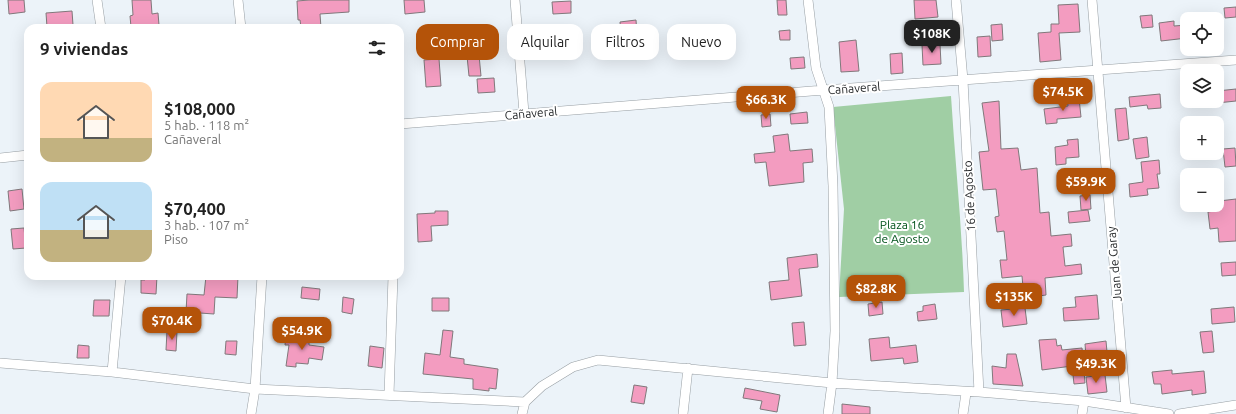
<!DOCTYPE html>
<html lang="es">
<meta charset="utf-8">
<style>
:root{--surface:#fff;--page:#f2f2f2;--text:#222;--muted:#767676;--accent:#b45309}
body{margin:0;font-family:Ubuntu,sans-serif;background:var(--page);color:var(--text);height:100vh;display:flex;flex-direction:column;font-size:15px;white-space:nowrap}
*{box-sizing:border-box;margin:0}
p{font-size:13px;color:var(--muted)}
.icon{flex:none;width:22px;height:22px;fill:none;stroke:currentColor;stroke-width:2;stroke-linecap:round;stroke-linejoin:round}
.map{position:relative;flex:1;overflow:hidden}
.sheet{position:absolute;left:24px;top:24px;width:380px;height:256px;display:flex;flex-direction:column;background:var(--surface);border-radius:12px;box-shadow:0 4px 16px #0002}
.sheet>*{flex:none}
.banner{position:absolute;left:416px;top:24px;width:380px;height:36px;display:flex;gap:8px}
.buttons{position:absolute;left:1180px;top:12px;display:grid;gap:8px}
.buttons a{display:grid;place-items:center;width:44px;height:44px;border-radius:8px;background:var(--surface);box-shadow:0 4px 16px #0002;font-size:20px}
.price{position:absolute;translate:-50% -34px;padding:0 9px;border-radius:8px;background:var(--accent);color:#fff;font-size:13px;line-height:26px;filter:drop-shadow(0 1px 2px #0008)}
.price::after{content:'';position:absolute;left:50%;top:24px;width:12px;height:9px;margin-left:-6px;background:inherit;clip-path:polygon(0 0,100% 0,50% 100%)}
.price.selected{background:#222;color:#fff}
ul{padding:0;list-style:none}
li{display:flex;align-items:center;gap:12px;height:100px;padding:0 16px}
li span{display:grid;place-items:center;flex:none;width:112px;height:80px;border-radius:12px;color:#555}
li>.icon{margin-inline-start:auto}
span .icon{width:48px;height:48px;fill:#fffc;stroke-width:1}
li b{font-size:17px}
h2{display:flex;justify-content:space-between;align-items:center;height:48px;padding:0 16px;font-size:17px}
.pill{padding:0 14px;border-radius:12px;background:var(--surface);box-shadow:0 4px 16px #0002;font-size:14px;line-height:36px}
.pill.selected{background:var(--accent);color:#fff}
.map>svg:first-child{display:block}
.green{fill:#a0cea4}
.building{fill:#f39cc0;stroke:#80787b}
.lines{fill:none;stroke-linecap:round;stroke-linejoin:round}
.street-casing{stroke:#979ea3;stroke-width:10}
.street{stroke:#fff;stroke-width:9}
.labels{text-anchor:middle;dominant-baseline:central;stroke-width:4;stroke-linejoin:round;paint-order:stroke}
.street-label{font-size:12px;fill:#1f2224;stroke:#fff}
.park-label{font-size:12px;fill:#00521a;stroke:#fff}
</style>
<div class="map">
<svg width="1236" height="414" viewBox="0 0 1236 414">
<rect width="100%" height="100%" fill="#ecf3f9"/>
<path class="green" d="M951 96C955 161 962 226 964 292L839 297 844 209 833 107Z"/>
<path class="building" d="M8 0H24L25 12 9 14Z
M132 0H151L152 14 158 13 159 25 131 27 130 16 133 15Z
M309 0H349V12L320 14 321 28H301L300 20H298L297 1Z
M404 0H424L425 12 405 14Z
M777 0H786L787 15H778Z
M914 0H936L938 17 915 19Z
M571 1V13L553 14 552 2Z
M1078 4 1080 32 1059 33 1061 60 1040 62 1038 33 1051 32V24H1059L1058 5Z
M1236 7V17L1225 18 1224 8Z
M72 11 73 25 47 27 46 13Z
M1152 15 1153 27 1142 28 1140 16Z
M636 20 637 35 621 36 620 22Z
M1174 21V26L1187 25V38L1161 41 1159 23Z
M1002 24 1003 40 992 41 991 25Z
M790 30V40H780L779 31Z
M990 36 991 56 978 57 977 37Z
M856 40 859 71 841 72 839 42Z
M940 44 941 64 923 65 922 45Z
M902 53 903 73 891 74 890 54Z
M479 55 481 76H469L467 56Z
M804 57 805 68 791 69 790 58Z
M439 59 441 86 426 87 424 60Z
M494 78 495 92 478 93 477 79Z
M1236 89V101L1217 103V91Z
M1160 94 1161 108 1148 109 1147 105 1130 107 1129 97Z
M1079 98 1081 117 1057 119V123L1046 124 1044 109 1068 106 1067 99Z
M999 101 1001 149 1018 148 1021 170 1037 168 1040 213 1049 212 1051 236 1071 234 1072 246 1063 247 1065 266 1081 264 1082 274 1045 278 1046 295 1024 298 1022 276 1002 278 1000 260H1007L1004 231 997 232 995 217 999 216 996 189 983 190 979 152 989 151 982 103Z
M1126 108 1129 139 1118 141 1115 109Z
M807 112 808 123 791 124 790 114Z
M770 114 771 126 762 127 761 115Z
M788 134 790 151 812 149 813 162 803 163 804 182 769 186 766 162 755 163 754 154 775 152 773 136Z
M1147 137 1149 157 1136 159 1133 139Z
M1078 139 1079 157 1066 158V164L1056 165 1055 147 1068 145 1067 140Z
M1235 148 1236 166 1225 167 1223 149Z
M1159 160 1160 174H1157L1159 188 1147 189 1148 195 1130 197 1129 184 1143 182 1141 162Z
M22 189 24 209 10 211 8 191Z
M1090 195 1091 209 1081 210 1080 196Z
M1236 199V241L1219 242 1218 228 1210 229 1208 212 1220 210 1219 201Z
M1088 210 1090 221 1069 223 1068 212Z
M435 211H448V225L431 226 432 241 418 242 417 214 435 213Z
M24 228 26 248 13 249 11 229Z
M817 254 818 267 799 269 802 296 771 300 769 282 789 280 787 258Z
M1236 262V275L1222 276 1221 263Z
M146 276H157L156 294 141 293V280H145Z
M206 276H238L237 298 215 297 214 314 186 312 187 294 204 295Z
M302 287 320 289 319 300 301 298Z
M1097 295 1099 319 1064 321 1063 308 1076 307 1075 297Z
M343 297 354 299 352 314 342 312Z
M432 298H449V311H432Z
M94 300H110L109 316H93Z
M882 302 883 314 869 316 868 304Z
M935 304 937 319 918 321 917 312 923 311V306Z
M1234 307 1235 322 1212 324 1211 309Z
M1025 308 1027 324 1003 327 1001 310Z
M804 322 806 345 794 346 792 323Z
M443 330 453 331 450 357 464 359V364L498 369 496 389 489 388V391L473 389V379L423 374 425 353 440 355Z
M167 331H177L176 351 166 350Z
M1212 331 1214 352 1203 353 1200 332Z
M286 335 309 338V345L324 347 322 360 309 358 308 364 296 363V367L286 366 289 345H285Z
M889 337 890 348 916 345 918 362 904 364 903 358 871 361 869 339Z
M1056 339 1057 346 1061 345 1062 350 1082 348 1085 383 1074 384 1072 366 1042 370 1039 340Z
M226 341H237L236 355 225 354Z
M1106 341 1107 352 1086 356 1085 344Z
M78 345 89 346V358H77Z
M370 346 384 348 382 368 368 366Z
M1007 354H1016L1023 386 993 384 992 366 1006 368Z
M1172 370V374L1204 371 1206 393 1192 395V390L1162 394 1161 384H1154L1152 372Z
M1105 375 1107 392 1088 394 1086 377Z
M634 385 647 387 644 404 631 402Z
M745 388 780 395 777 412 760 409 762 401 743 398Z
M842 404 870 407V414H842Z"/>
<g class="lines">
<defs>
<path id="street" d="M97 0 101 28
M238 0 241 28
M515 0 524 113
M808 0 816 68 829 107 833 186 835 331 832 383 828 414
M956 0 963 80 979 392
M1092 0 1126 408
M400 124 824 90 1236 60
M0 158 28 155
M0 363 112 372 255 389 525 402
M112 372 121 276
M389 395 393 276
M251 414 255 389 262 276
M522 414 525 402 542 386 573 367 598 360 832 383 979 392 1084 401 1169 414
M683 414 688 368
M963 414 966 393
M1082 414 1084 401
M1179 414 1236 405"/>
</defs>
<use href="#street" class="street-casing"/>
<use href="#street" class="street"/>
</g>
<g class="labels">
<g class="street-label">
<text transform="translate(854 88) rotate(-4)">Cañaveral</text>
<text transform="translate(531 113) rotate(-5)">Cañaveral</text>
<text transform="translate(969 196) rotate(-93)">16 de Agosto</text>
<text transform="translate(1114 264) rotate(-95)">Juan de Garay</text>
</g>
<g class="park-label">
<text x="902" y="224">Plaza 16<tspan x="902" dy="14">de Agosto</tspan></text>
</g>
</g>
</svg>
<div class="buttons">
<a><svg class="icon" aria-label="locate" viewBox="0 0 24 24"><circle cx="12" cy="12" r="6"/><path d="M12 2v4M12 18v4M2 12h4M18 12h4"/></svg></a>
<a><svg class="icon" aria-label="layers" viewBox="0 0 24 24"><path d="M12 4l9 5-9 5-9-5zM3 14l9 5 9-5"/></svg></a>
<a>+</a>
<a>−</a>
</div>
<b class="price selected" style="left:932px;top:54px">$108K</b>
<b class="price" style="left:1063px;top:112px">$74.5K</b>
<b class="price" style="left:766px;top:120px">$66.3K</b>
<b class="price" style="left:1086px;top:202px">$59.9K</b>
<b class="price" style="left:876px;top:309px">$82.8K</b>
<b class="price" style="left:1014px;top:317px">$135K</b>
<b class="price" style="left:172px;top:341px">$70.4K</b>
<b class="price" style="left:302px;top:351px">$54.9K</b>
<b class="price" style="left:1096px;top:384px">$49.3K</b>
<div class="banner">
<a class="pill selected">Comprar</a>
<a class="pill">Alquilar</a>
<a class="pill">Filtros</a>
<a class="pill">Nuevo</a>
</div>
<section class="sheet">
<h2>9 viviendas<svg class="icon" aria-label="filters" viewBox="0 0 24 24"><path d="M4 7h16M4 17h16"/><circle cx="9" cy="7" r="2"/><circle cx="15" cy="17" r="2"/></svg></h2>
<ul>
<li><span style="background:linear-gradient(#ffd9b3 70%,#c2b280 0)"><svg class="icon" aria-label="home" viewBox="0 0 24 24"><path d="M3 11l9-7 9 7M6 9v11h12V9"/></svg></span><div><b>$108,000</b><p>5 hab. · 118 m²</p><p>Cañaveral</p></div></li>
<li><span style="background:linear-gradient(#bfe0f5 60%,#c2b280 0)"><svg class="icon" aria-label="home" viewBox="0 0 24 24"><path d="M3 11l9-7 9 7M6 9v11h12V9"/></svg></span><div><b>$70,400</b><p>3 hab. · 107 m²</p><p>Piso</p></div></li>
</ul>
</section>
</div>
